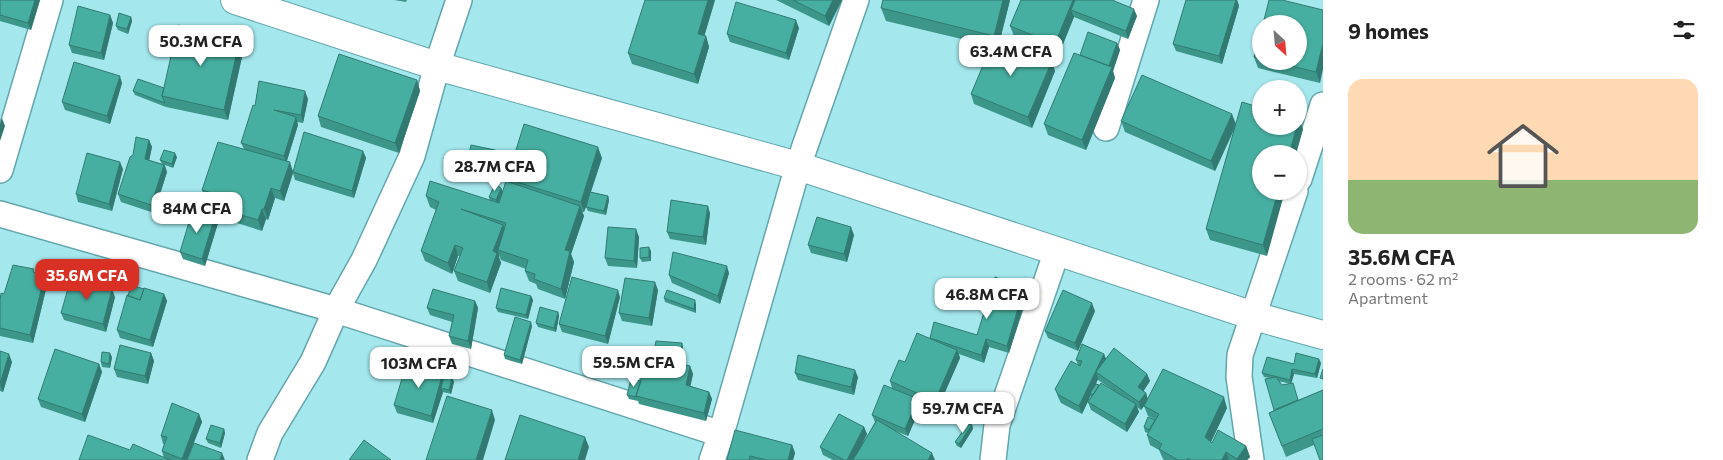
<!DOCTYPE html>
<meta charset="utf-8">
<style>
:root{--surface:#fff;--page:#f2f2f2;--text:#222;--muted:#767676;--accent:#d93025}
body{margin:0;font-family:Commissioner,sans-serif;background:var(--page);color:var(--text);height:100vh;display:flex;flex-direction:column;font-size:19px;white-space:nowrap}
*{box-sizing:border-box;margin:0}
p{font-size:16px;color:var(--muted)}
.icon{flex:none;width:28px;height:28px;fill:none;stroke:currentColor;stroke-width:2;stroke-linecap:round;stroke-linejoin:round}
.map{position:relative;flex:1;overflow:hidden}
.side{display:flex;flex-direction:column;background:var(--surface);width:400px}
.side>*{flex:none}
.needle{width:32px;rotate:154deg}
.buttons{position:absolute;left:1252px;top:15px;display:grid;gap:10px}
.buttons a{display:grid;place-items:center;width:55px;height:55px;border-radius:50%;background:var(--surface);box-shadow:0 1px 4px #0004;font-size:25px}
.price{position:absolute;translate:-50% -42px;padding:0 11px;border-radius:10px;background:#fff;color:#222;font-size:16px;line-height:32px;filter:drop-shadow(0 1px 2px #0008)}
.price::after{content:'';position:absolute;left:50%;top:30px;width:15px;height:11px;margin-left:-8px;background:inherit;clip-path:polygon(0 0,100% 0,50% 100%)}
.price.current{background:var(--accent);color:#fff}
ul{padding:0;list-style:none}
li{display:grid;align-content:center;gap:10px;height:265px;padding:0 25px}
li span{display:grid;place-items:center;height:155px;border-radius:15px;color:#555}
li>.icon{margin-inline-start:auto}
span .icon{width:90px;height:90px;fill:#fffc;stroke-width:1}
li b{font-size:21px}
h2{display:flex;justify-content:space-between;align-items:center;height:60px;padding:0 25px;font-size:21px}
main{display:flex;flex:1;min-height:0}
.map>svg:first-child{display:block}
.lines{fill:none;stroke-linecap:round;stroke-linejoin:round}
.minor-casing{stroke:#63a5ac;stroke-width:28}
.tertiary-casing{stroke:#63a5ac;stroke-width:30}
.minor{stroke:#fff;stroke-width:25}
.tertiary{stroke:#fff;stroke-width:28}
.wall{fill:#3d968a;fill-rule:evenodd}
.shaded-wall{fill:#327a71}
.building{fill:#47afa1;stroke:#327a71}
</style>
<main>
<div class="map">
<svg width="1323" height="460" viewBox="0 0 1323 460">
<rect width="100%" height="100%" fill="#a4e8ee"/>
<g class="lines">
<defs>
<path id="minor" d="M1106 128 1146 0
M0 170 50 0
M1299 179 1323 105
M0 214 336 310 721 434
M260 460 270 433 313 362 336 310 364 260 412 156 437 66 459 0
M712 460 721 434 798 166 856 0
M993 460 997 425 1057 251
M1251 460 1239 377 1240 355 1295 191"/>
<path id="tertiary" d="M235 0 437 66 798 166 1254 316 1323 335"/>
</defs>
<use href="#minor" class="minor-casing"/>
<use href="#tertiary" class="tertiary-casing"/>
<use href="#minor" class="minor"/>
<use href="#tertiary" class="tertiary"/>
</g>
<path class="wall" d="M0 0H40L31 30 0 21Z
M394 0H407L406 2Z
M715 0 704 36H706L709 47 698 84 632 64 628 53Z
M776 0H842L829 26Z
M883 0H1010L1000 40 1055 71 1032 128 974 104 971 94 991 46 886 21 881 8Z
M1021 0 1137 16 1128 39 1074 17 1059 54 1014 36 1010 26Z
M1186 0H1237L1239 6 1222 64 1176 51 1173 44Z
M1323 10 1320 83 1258 68 1254 57 1261 30V61H1299Z
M110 15 113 23 104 60 72 53 69 45Z
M131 17 132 21 128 34 118 30 116 26Z
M799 28 789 60 730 42 727 34Z
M240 38 244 48 228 120 166 107 135 95 133 91 164 88Z
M1117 43 1120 50 1113 71 1115 78 1086 150 1048 135 1044 124 1080 55Z
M417 80 420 91 399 153 321 127 318 116Z
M122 83 110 124 65 110 62 102Z
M308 99 303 123 297 122 298 125 287 161 293 171 363 151 366 158 354 198 295 180 293 173 284 201 275 198 268 220 266 219 262 231 221 218 218 208 219 204 206 200 202 190 244 149 241 143 255 106Z
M1121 121 1236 124 1303 129 1296 154H1261L1267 256 1210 240 1206 229 1236 126 1215 171 1125 132Z
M149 140 152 147 149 160 162 164 160 160 177 157 173 168 165 165 167 172 154 213 121 202 118 194 133 155Z
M496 154 492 172 469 167 467 163Z
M602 158 591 192 608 196 609 200 606 215 588 211 586 207 584 212H582L584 216 571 254 574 262 565 299 538 289 536 284 529 281 525 271 526 269 501 260 499 255V257L501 263 490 293 458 281 454 271 460 256H458L452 274 425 261 421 251 436 210 430 207 426 196 490 201 489 197 501 188 503 192 508 181 507 179Z
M123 169 112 211 78 202 76 194Z
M710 213 706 245 670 239 667 232Z
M218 223 205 266 183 259 180 252Z
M854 235 847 262 811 253 808 245Z
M639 237 637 268 608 266 605 258Z
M651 251V261L642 262 640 258Z
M36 273 45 274 48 281 33 343 0 336V301L4 294Z
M729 273 720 304 672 283 669 275Z
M1024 288 1027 295 1009 353 989 347 984 363 959 354 960 358 938 408 919 400 921 406 908 436 895 431 935 460H833L823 455 820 447 864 427 867 434 861 447 875 422 872 415 892 388 890 381 905 362 930 338 977 335Z
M144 289 164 294 167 301 153 347 120 338 117 330 128 296Z
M658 290 652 326 622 321 619 313Z
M531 296 533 300 528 319 498 312 496 308Z
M115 297 106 332 64 320 61 313Z
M620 297 608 344 562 332 559 324Z
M664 298 696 304V313L665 302Z
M475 301 478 308 471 349 452 344 449 336 452 322 430 315 427 308Z
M1095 311 1078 351 1048 338 1045 331Z
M558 312 559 316 556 332 538 327 536 323Z
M532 326 522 364 505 359 504 355Z
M682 343 683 347 682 364 690 366 693 374 690 386 709 392 712 399 706 421 639 404 638 401 629 399 627 395 641 381 653 357Z
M0 351 12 362 3 392 0 391Z
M151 353 154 361 148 384 117 377 114 369Z
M1104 354 1106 359 1147 374 1150 381 1143 391 1146 393 1148 399 1227 408 1211 442 1246 446 1250 457 1247 460H1164L1163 459 1159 450 1150 445 1147 435 1148 433 1145 432 1144 427 1154 419 1148 416 1144 406 1141 410 1137 407 1139 412 1127 432 1091 410 1088 402 1091 397V395L1082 414 1061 403 1058 397 1055 389 1078 365 1076 360ZM1098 379V380L1113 390 1096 384Z
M112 357 110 368 102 367 101 362Z
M1321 363 1317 378 1294 374 1291 384 1298 400 1323 390V460L1314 445 1286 457 1269 413 1274 410 1270 378 1264 377 1262 373 1294 364ZM1278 381 1291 384 1282 385Z
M99 364 102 372 85 422 41 407 38 399Z
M443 372 445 377 452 378 454 382 451 394 443 392 433 423 397 413 394 405Z
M795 373 858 377 854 395 798 380Z
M199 414 202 422 187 460H79L130 450 164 458 162 451 164 444H163L161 436Z
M972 425 973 429 961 448 957 446 955 442Z
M224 429 225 433 221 448 208 443 206 439Z
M792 445 795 453 793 460H727Z"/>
<path class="shaded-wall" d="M35 0H40L31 30 28 23Z
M708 0H715L702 44 698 34Z
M833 0H842L829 26 825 16Z
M1003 0H1010L998 48 994 36Z
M1073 0H1081L1071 10 1074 17 1059 54 1055 44Z
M1236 0H1237L1239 6 1222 64 1219 56Z
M1134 9 1137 16 1128 39 1126 31Z
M110 15 113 23 104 60 101 53Z
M131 17 132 21 128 34 127 29Z
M796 20 799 28 789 60 786 53Z
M706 36 709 47 698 84 694 74Z
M240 38 244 48 228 120 224 110Z
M1117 43 1120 50 1113 71 1115 78 1086 150 1082 140Z
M1323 43V69L1320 83 1316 72Z
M1052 61 1055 71 1032 128 1028 117Z
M120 76 122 83 110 124 107 116Z
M417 80 420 91 399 153 395 143Z
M305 91 308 99 303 123 301 115Z
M1232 114 1236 124 1215 171 1211 161Z
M296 117 298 125 286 163 284 156Z
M2 118 5 126 0 141V124Z
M1299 118 1303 129 1296 154H1289L1297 126H1299Z
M149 140 152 147 148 166 145 159Z
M598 147 602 158 584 212 581 202Z
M495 150 496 154 492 172 490 168Z
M363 151 366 158 354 198 352 191Z
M175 153 177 157 173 168 172 164Z
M120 162 123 169 112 211 109 204Z
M290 162 293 172V173L284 201 280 191Z
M164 165 167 172 154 213 151 205Z
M271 188 275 198 268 220 264 209Z
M501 188 503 192 497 204 496 200Z
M1278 191H1285L1267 256 1263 245Z
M608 196 609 200 606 215 604 211Z
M580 206 584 216 571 254 574 262 565 299 561 289 565 250Z
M708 206 710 213 706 245 703 237Z
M262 209 266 219 262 231 258 220Z
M215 216 218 223 205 266 202 259Z
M503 225 507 235 498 250 499 255V257L501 263 490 293 487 282 493 251Z
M851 227 854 235 847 262 844 254Z
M636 229 639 237 637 268 634 261Z
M455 245 458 256 452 274 448 263Z
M649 247 651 251V261L649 257Z
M727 266 729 273 720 304 718 296Z
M45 274 48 281 33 343 30 335Z
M655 282 658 290 652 326 649 318Z
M1024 288 1027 295 1009 353 1007 346Z
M112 289 115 297 106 332 103 324Z
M618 290 620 297 608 344 605 336Z
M164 294 167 301 153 347 150 340Z
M531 296 533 300 528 319 526 315Z
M695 300 696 304V313L694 309Z
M475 301 478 308 471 349 468 341Z
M1092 303 1095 311 1078 351 1075 343Z
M558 312 559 316 556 332 554 328Z
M531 322 532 326 522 364 520 360Z
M986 339 989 347 984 363 981 355Z
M682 343 683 347 681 368 680 364Z
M957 350 960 358 938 408 935 401Z
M110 353 112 357 110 368 109 364Z
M151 353 154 361 148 384 145 376Z
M9 354 12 362 3 392 0 384Z
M1104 354 1107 362 1096 372 1098 379 1091 394 1090 393 1091 395 1082 414 1079 406Z
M1319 359 1321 363 1317 378 1315 374Z
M99 364 102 372 85 422 82 414Z
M690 366 693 374 689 393 686 385Z
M1292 369 1294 374 1291 384 1290 380Z
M855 370 858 377 854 395 851 387Z
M443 372 446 380 441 388 443 392 433 423 431 416Z
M1147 374 1150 381 1141 395 1138 387Z
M452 378 454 382 451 394 449 390Z
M709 392 712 399 706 421 704 413Z
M1146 393 1148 401 1141 410 1139 402Z
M1224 397 1227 408 1208 448 1205 437Z
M918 399 921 406 908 436 905 429Z
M1136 404 1139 412 1127 432 1125 424Z
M492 410 495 420 483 460H476Z
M199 414 202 422 187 460H182Z
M972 425 973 429 961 448 959 444Z
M864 427 867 434 854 460H847Z
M224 429 225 433 221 448 220 443Z
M585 437 589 447 585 460H578Z
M792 445 795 453 793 460H788Z
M1246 446 1250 457 1247 460H1238L1237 459Z
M1226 452 1229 460H1222Z
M222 453 225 460H220Z
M932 453 935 460H928Z"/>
<path class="building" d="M0 0H35L28 23 0 15Z
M645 0H708L698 34 706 36 694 74 628 53Z
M793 0H833L825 16Z
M883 0H1003L994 36 881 8Z
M1021 0H1073L1055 44 1010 26Z
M1075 0H1112L1134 9 1126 31 1071 10Z
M1186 0H1236L1219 56 1173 44Z
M1269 0H1282L1323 10V43L1316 72 1271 61H1299V24H1263Z
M736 2 796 20 786 53 727 34Z
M78 6 110 15 101 53 69 45Z
M119 13 131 17 127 29 116 26Z
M178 25 240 38 224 110 162 96Z
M1261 30V59L1254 57Z
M1088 32 1117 43 1109 66 1080 55Z
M995 37 1052 61 1028 117 971 94Z
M1074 53 1112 67 1082 140 1044 124Z
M339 54 417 80 395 143 318 116Z
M74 62 120 76 107 116 62 102Z
M1142 75 1232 114 1211 161 1121 121Z
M138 79 164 88 162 96 165 103 133 91Z
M259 81 305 91 301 115 274 110 296 117 284 156 241 143 253 105 255 106Z
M1242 102 1261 108V126H1297L1289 154H1261V191H1278L1263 245 1206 229Z
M524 124 598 147 581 202 507 179Z
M304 132 363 151 352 191 293 172Z
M136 137 149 140 145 159 164 165 151 205 118 194 130 157 133 155Z
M218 142 290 162 280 191 271 188 264 209H262L258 220 218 208 221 196 202 190Z
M471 145 495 150 490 168 467 163Z
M164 150 175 153 172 164 160 160Z
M87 153 120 162 109 204 76 194Z
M430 181 499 203 506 181 580 206 565 250 570 251 561 289 534 279 535 274 525 271 528 260 498 250 506 223 461 209 503 225 493 251 497 253 487 282 454 271 463 248 455 245 448 263 421 251 439 202 426 196Z
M495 184 501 188 496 200 489 197Z
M590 192 608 196 604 211 586 207Z
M671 200 708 206 703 237 667 232Z
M193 209 215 216 202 259 180 252Z
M817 217 851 227 844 254 808 245Z
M608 227 636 229 634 261 605 258Z
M649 247V257L640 258V248Z
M673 252 727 266 718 296 669 275Z
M13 265 34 269 33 272 45 274 30 335 0 328V301L1 293 4 294Z
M572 277 618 290 605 336 559 324Z
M995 277 1024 288 1007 346 986 339 981 355 930 338 934 322 977 335Z
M71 278 112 289 103 324 61 313Z
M625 278 655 282 649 318 619 313Z
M131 285 144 289 140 300 128 296Z
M144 288 164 294 150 340 117 330 127 295 140 300Z
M501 288 531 296 526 315 496 308Z
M433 289 475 301 468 341 449 336 454 315 427 308Z
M667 290 695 300 694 309 664 298Z
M1063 290 1092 303 1075 343 1045 331Z
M540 307 558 312 554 328 536 323Z
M515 317 531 322 520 360 504 355Z
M917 333 957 350 935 401 890 381 899 360 905 362Z
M656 341 682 343 680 364 653 357Z
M1082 344 1104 354 1079 406 1059 395 1055 389 1071 361 1080 366 1082 361 1076 360Z
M120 345 151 353 145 376 114 369Z
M1114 348 1147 374 1138 387 1146 393 1139 402 1096 372Z
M55 349 99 364 82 414 38 399Z
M0 351 9 354 0 384Z
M102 352 110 353 109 364 101 362Z
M1296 353 1319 359 1315 374 1292 369 1290 380 1262 373 1267 357 1294 364Z
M798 355 855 370 851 387 795 373Z
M648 356 690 366 686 385 709 392 704 413 636 396Z
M407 362 443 372 431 416 394 405Z
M1163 369 1224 397 1205 437 1212 443 1218 430 1246 446 1237 459 1226 452 1222 460H1191L1188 458 1187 460H1178L1159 449 1162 444 1147 435 1159 414 1144 406Z
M1323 369V379L1320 378Z
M444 376 452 378 449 390 441 388Z
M1276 377 1282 385 1293 383 1298 400 1274 410 1265 379Z
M631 379 641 381 636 396 637 397 627 395Z
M1101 383 1136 404 1125 424 1088 402Z
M1096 384 1099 385 1093 395 1090 393Z
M884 385 918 399 905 429 872 415Z
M1323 390V429L1282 446 1269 413Z
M447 396 492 410 476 460H426Z
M172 403 199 414 182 459 162 451 167 437 161 436Z
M839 414 864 427 847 460H844L820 447Z
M520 415 585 437 578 460H505Z
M1148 417 1155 420 1149 430 1144 427Z
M877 420 932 453 928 460H853Z
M968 424 972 425 959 444 955 442Z
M211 425 224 429 220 443 206 439Z
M735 430 792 445 788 460H767L750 456 749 460H727Z
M88 435 130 450 133 444 170 460H79Z
M1323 435V460H1320L1312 439Z
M364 440 391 460H349Z
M194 443 222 453 220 460H187Z"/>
</svg>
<div class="buttons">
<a><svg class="needle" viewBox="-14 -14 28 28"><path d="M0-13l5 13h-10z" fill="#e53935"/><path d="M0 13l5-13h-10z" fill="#767676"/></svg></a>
<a>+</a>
<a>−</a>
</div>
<b class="price" style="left:201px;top:67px">50.3M CFA</b>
<b class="price" style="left:1011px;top:77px">63.4M CFA</b>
<b class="price" style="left:495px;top:192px">28.7M CFA</b>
<b class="price" style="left:197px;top:234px">84M CFA</b>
<b class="price current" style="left:87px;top:301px">35.6M CFA</b>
<b class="price" style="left:987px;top:320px">46.8M CFA</b>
<b class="price" style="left:634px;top:388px">59.5M CFA</b>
<b class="price" style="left:419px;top:389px">103M CFA</b>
<b class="price" style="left:963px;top:434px">59.7M CFA</b>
</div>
<section class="side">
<h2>9 homes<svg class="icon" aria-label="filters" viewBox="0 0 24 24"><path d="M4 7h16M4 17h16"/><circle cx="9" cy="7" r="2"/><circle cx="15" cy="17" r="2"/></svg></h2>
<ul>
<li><span style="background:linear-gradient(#ffd9b3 65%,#8fb573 0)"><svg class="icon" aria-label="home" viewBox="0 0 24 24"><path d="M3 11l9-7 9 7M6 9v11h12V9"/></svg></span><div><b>35.6M CFA</b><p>2 rooms · 62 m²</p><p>Apartment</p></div></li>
</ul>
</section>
</main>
